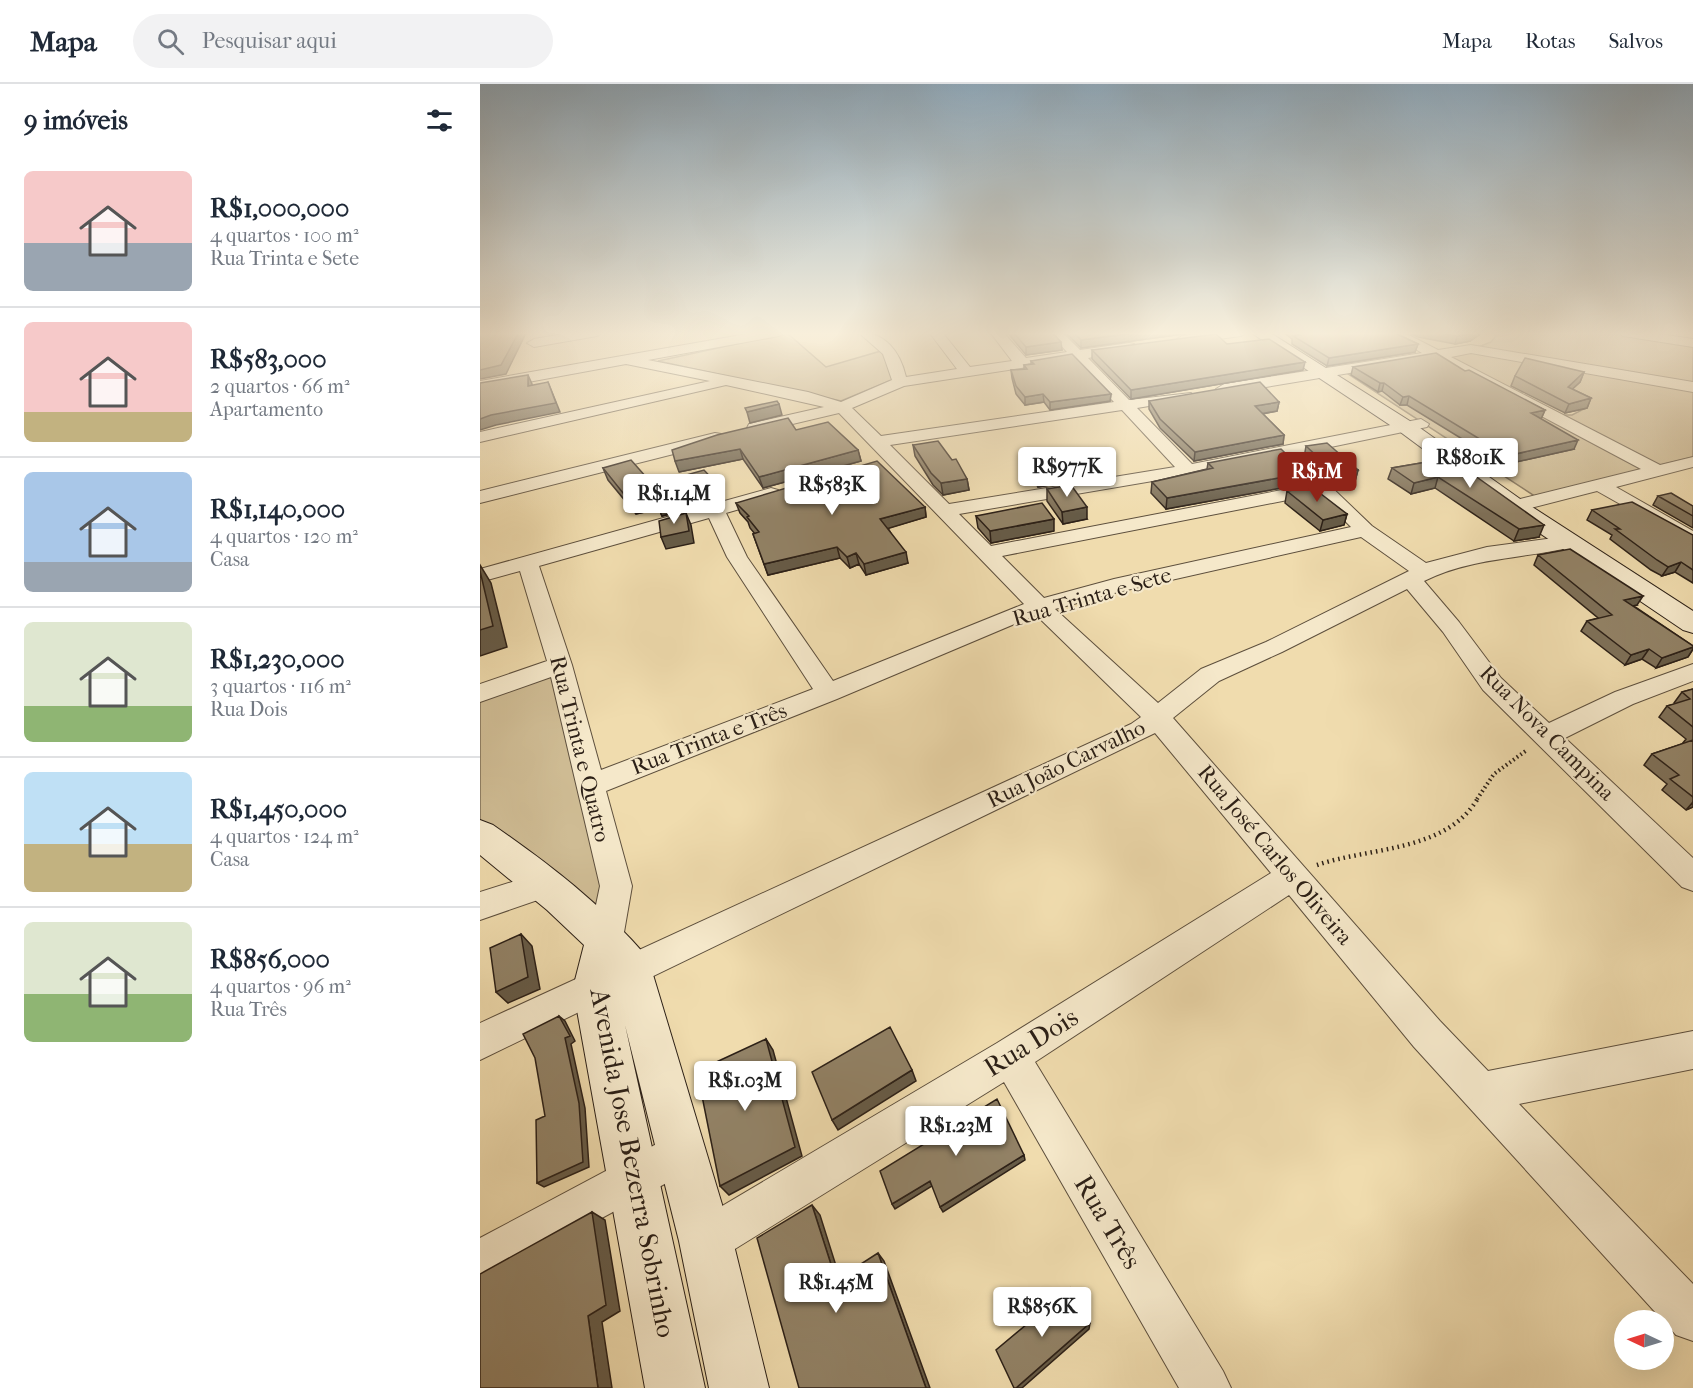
<!DOCTYPE html>
<html lang="pt">
<meta charset="utf-8">
<style>
:root{--surface:#fff;--page:#f2f2f3;--text:#1f2937;--muted:#747a83;--line:#e0e1e3;--accent:#8f2418}
body{margin:0;font-family:"IM FELL French Canon",serif;background:var(--page);color:var(--text);height:100vh;display:flex;flex-direction:column;font-size:22px;white-space:nowrap}
*{box-sizing:border-box;margin:0}
p{font-size:20px;color:var(--muted)}
.icon{flex:none;width:33px;height:33px;fill:none;stroke:currentColor;stroke-width:2;stroke-linecap:round;stroke-linejoin:round}
.map{position:relative;flex:1;overflow:hidden}
.drawer{display:flex;flex-direction:column;background:var(--surface);width:480px}
.drawer>*{flex:none}
.needle{width:39px;rotate:274deg}
.tools{position:absolute;left:1134px;top:1226px;display:grid;gap:12px}
.tools a{display:grid;place-items:center;width:60px;height:60px;border-radius:50%;background:var(--surface);box-shadow:0 6px 24px #0002;font-size:30px}
.price{position:absolute;translate:-50% -51px;padding:0 14px;border-radius:6px;background:#fff;color:#222;font-size:20px;line-height:39px;filter:drop-shadow(0 2px 3px #0008)}
.price::after{content:'';position:absolute;left:50%;top:36px;width:18px;height:14px;margin-left:-9px;background:inherit;clip-path:polygon(0 0,100% 0,50% 100%)}
.price.active{background:var(--accent);color:#fff}
ul{padding:0;list-style:none}
li{display:flex;align-items:center;gap:18px;height:150px;padding:0 24px}
li+li{border-top:2px solid var(--line)}
li span{display:grid;place-items:center;flex:none;width:168px;height:120px;border-radius:9px;color:#555}
li>.icon{margin-inline-start:auto}
span .icon{width:72px;height:72px;fill:#fffc;stroke-width:1}
li b{font-size:26px}
h2{display:flex;justify-content:space-between;align-items:center;height:72px;padding:0 24px;font-size:26px}
header{display:flex;align-items:center;gap:36px;box-sizing:border-box;height:84px;padding:0 30px;background:var(--surface);border-bottom:2px solid var(--line)}
header strong{font-size:28px}
nav{display:flex;gap:33px;margin-inline-start:auto;font-size:21px}
.search{width:420px;height:54px;background:var(--page);display:flex;align-items:center;gap:15px;box-sizing:border-box;padding:0 21px;border-radius:33px;color:var(--muted);font-size:22px}
main{display:flex;flex:1;min-height:0}
.map>svg:first-child{display:block}
.green{fill:#cfbc94;stroke:#7e6e56;stroke-width:1.5}
.lines{fill:none;stroke-linecap:round;stroke-linejoin:round}
.street-casing{stroke:#5d4f3d;stroke-width:2}
.secondary-casing{stroke:#2c2017;stroke-width:2}
.path-far1{stroke:#2c2017;stroke-width:4;stroke-dasharray:1.5 3;stroke-linecap:butt}
.path{stroke:#2c2017;stroke-width:4.5;stroke-dasharray:1.5 4;stroke-linecap:butt}
.street{fill:#f5e8ca;fill-rule:evenodd}
.secondary{fill:#f5e8ca;fill-rule:evenodd}
.wall{fill:#7e7058;stroke:#2c2017;stroke-width:1.5}
.shaded-wall{fill:#665b47;stroke:#2c2017;stroke-width:1.5}
.building{fill:#928266;stroke:#2c2017;stroke-width:1.5}
.labels{text-anchor:middle;dominant-baseline:central;stroke-width:4.5;stroke-linejoin:round;paint-order:stroke}
.street-label{font-size:22px;fill:#2c2017;stroke:#f5e8ca}
.near-street-label{font-size:27px;fill:#2c2017;stroke:#f5e8ca}
</style>
<header>
<strong>Mapa</strong>
<div class="search"><svg class="icon" aria-label="search" viewBox="0 0 24 24"><circle cx="10" cy="10" r="6"/><path d="M15 15l6 6"/></svg>Pesquisar aqui</div>
<nav><a>Mapa</a><a>Rotas</a><a>Salvos</a></nav>
</header>
<main>
<section class="drawer">
<h2>9 imóveis<svg class="icon" aria-label="filters" viewBox="0 0 24 24"><path d="M4 7h16M4 17h16"/><circle cx="9" cy="7" r="2"/><circle cx="15" cy="17" r="2"/></svg></h2>
<ul>
<li><span style="background:linear-gradient(#f6c9c9 60%,#9aa5b1 0)"><svg class="icon" aria-label="home" viewBox="0 0 24 24"><path d="M3 11l9-7 9 7M6 9v11h12V9"/></svg></span><div><b>R$1,000,000</b><p>4 quartos · 100 m²</p><p>Rua Trinta e Sete</p></div></li>
<li><span style="background:linear-gradient(#f6c9c9 75%,#c2b280 0)"><svg class="icon" aria-label="home" viewBox="0 0 24 24"><path d="M3 11l9-7 9 7M6 9v11h12V9"/></svg></span><div><b>R$583,000</b><p>2 quartos · 66 m²</p><p>Apartamento</p></div></li>
<li><span style="background:linear-gradient(#a9c7e8 75%,#9aa5b1 0)"><svg class="icon" aria-label="home" viewBox="0 0 24 24"><path d="M3 11l9-7 9 7M6 9v11h12V9"/></svg></span><div><b>R$1,140,000</b><p>4 quartos · 120 m²</p><p>Casa</p></div></li>
<li><span style="background:linear-gradient(#dfe7d0 70%,#8fb573 0)"><svg class="icon" aria-label="home" viewBox="0 0 24 24"><path d="M3 11l9-7 9 7M6 9v11h12V9"/></svg></span><div><b>R$1,230,000</b><p>3 quartos · 116 m²</p><p>Rua Dois</p></div></li>
<li><span style="background:linear-gradient(#bfe0f5 60%,#c2b280 0)"><svg class="icon" aria-label="home" viewBox="0 0 24 24"><path d="M3 11l9-7 9 7M6 9v11h12V9"/></svg></span><div><b>R$1,450,000</b><p>4 quartos · 124 m²</p><p>Casa</p></div></li>
<li><span style="background:linear-gradient(#dfe7d0 60%,#8fb573 0)"><svg class="icon" aria-label="home" viewBox="0 0 24 24"><path d="M3 11l9-7 9 7M6 9v11h12V9"/></svg></span><div><b>R$856,000</b><p>4 quartos · 96 m²</p><p>Rua Três</p></div></li>
</ul>
</section>
<div class="map">
<svg width="1213" height="1304" viewBox="0 0 1213 1304">
<rect width="100%" height="100%" fill="#f0dcae"/>
<filter id="stains"><feTurbulence type="fractalNoise" baseFrequency=".00333" numOctaves="4"/><feColorMatrix values="0 0 0 0 .2 0 0 0 0 .09 0 0 0 0 .02 0 0 0 .5 -.17"/></filter>
<radialGradient id="worn" r=".72"><stop offset=".6" stop-color="#630" stop-opacity="0"/><stop offset="1" stop-color="#630" stop-opacity=".3"/></radialGradient>
<path class="green" d="M1019 248H1137L1213 260V301L996 264 1011 258Z
M307 249 346 283 401 267 414 295 361 317 178 277Z
M994 267 1213 306V373L1177 382 1076 331H1092L1106 324 1050 307 1036 309 965 272Z
M952 273 1167 385 1056 413 865 288Z
M73 590 128 809 121 829 0 738V615Z"/>
<g class="lines">
<defs>
<path id="street" d="M95 248H124L117 252 54 263 47 259 54 255Z
M278 248H306L299 252 168 276 328 308 361 318 412 296 403 270 378 248C405 248 420 267 426 293L477 285 449 248H462L490 283 532 277 510 248H523L546 274 587 268 569 248H582L600 266 649 259 654 260V266L608 274 649 316 711 309 714 312 711 315 657 324 712 380 941 335 949 340 947 343 817 370 892 442 946 479 1007 463 1089 452 1096 454 1099 458 1096 462C1045 475 992 473 944 497L979 538 1021 594 1069 639 1135 608 1213 580V597L1153 620 1085 654 1213 774V807L1202 803 1003 606 963 548 927 505 802 568 739 597 693 634 960 937 1008 987 1213 947V985L1039 1020 1213 1200V1257L1196 1251 934 963 809 811 555 978 743 1287 751 1304H699L524 998 242 1173 226 1179 210 1173 204 1157 210 1141 517 959 791 789 675 649 0 976V939L651 640 661 633 556 531 357 615 126 707 152 802 143 854 138 865 126 869 114 865 109 854 120 802 71 593 0 618V600L67 577 40 487 0 498V485L291 404 298 406 300 410 298 414 246 429 267 473 353 597 544 520 359 329 275 349 267 344 269 340 344 323 246 301 0 358V348L230 297 146 280 0 307V297ZM594 276 634 318 401 352 372 324 424 302ZM642 326 695 383 469 420 410 361ZM800 373 828 401 511 462 479 430 708 391ZM838 410 871 443 634 495 564 514 522 472ZM229 434 247 473 333 605 121 686 92 581 59 482ZM881 453 929 487 786 558 721 585 678 619 575 525 638 508Z
M733 248H768L761 252 702 260 695 256 702 252Z
M907 248H923L958 266 991 261 1213 298V308L991 269 971 273 1180 381 1213 373V383L1136 403 1213 447V461L1117 407 1035 428 1028 426 1025 422 1028 418 1161 385 954 275 744 310 736 305 744 300 942 269Z
M1136 248H1167L1213 255V263L1143 252Z
M235 349 241 350 243 354 241 358 0 419V407Z
M67 787 78 791 83 800 78 809 0 836V808Z
M201 1047 216 1053 222 1068 216 1083 0 1200V1154Z"/>
<path id="secondary" d="M770 248H789L933 339 1043 417 1213 527V549L1203 546 1027 427 919 347Z
M0 736 13 741C72 782 121 820 168 874L253 1157 289 1304H229L199 1157 145 941 225 1304H165L93 904 104 861 67 826 0 771Z"/>
</defs>
<use href="#street" class="street-casing"/>
<use href="#secondary" class="secondary-casing"/>
<path class="path-far1" d="M997 715 1014 690 1047 666"/>
<path class="path" d="M837 781C890 763 967 768 998 714"/>
<use href="#street" class="street"/>
<use href="#secondary" class="secondary"/>
</g>
<path class="wall" d="M527 248H572L582 266 546 271Z
M585 248H718L601 264Z
M803 248H913L938 260 935 268 847 282 812 260V255Z
M927 248H1003L990 257 975 260 938 253Z
M747 260 823 286 651 315 612 275V266Z
M551 277 631 310 630 317 570 326 564 318 545 321 536 310 532 294 531 286H544V281L551 280Z
M873 283 985 287 1065 326 1061 335 1094 365 1027 380 1018 377 927 321H920L902 307 898 308 871 291Z
M1104 288 1100 298 1092 305 1111 314 1107 324 1085 329 1031 302 1035 292Z
M669 317 799 318 797 327 783 330 804 351 803 360 714 377 680 344 669 325Z
M316 346 378 366 381 377 283 404 263 375 199 388Z
M433 361 472 376 487 395 489 406 463 411 453 401 435 372Z
M826 362 878 386 875 397 853 401 824 374Z
M970 374 1059 453 1034 457 955 404 931 410 908 395 912 384Z
M547 376 581 388V399L558 403 547 388Z
M728 379 823 400 686 425 671 409 672 398 727 385Z
M123 384 175 403 244 415 182 432 179 425 156 430 128 396Z
M567 405 607 435 583 440 567 417Z
M807 407 867 430 864 441 840 447 805 419Z
M1178 412 1213 422V444L1173 421Z
M256 419 445 423 446 433 408 444 428 479 386 491 379 480 370 484 360 474 288 491 273 450H275L270 444 268 438 260 429Z
M1112 426 1213 451V499L1195 488 1182 492 1171 486 1130 455 1132 451 1107 436Z
M496 432 574 447 511 459 498 444Z
M1058 471 1157 521 1154 522 1213 562V565L1208 573 1176 584 1162 575 1145 581 1101 547 1107 537 1118 534 1054 481Z
M1213 605V723L1206 726 1182 706 1187 700 1164 681 1172 670 1202 660 1206 655 1179 633 1187 622 1195 620 1194 619 1202 608Z"/>
<path class="shaded-wall" d="M39 248H46V249L26 290 0 295V286Z
M662 248H718L601 264V256Z
M994 248H1003L990 257 975 260 977 252Z
M581 258 582 266 546 271V263Z
M938 260 935 268 847 282 849 274Z
M825 278 823 286 651 315V306Z
M1104 288 1100 298 1084 313 1088 303Z
M48 291 52 300V311L48 302Z
M68 298 80 328 16 341 0 346V335Z
M900 299H904L902 307 898 308Z
M563 310 564 318 545 321V313Z
M631 310 630 317 570 326V318Z
M929 312 927 321H920L923 313Z
M1111 314 1107 324 1085 329 1089 320Z
M799 318 797 327 774 331 775 322Z
M299 320 302 331 270 339 267 328Z
M1065 326 1061 335 1048 338 1051 329Z
M804 351 803 360 714 377 715 368Z
M1098 356 1094 365 1027 380 1031 371Z
M260 365 263 375 199 388 195 377Z
M378 366 381 377 283 404 279 393Z
M878 386 875 397 853 401 855 389Z
M581 388V399L558 403 557 392Z
M826 389 823 400 686 425 687 414Z
M958 393 955 404 931 410 934 399Z
M487 395 489 406 463 411 461 399Z
M240 403 244 415 182 432 179 425 156 430 151 419 176 412Z
M445 423 446 433 403 446 400 435Z
M607 423V435L583 440 582 428Z
M206 429 211 441 214 459 186 465 181 453Z
M867 430 864 441 840 447 843 436Z
M574 435V447L511 459 510 447Z
M1064 441 1059 453 1034 457 1039 445Z
M357 463 360 474 288 491 284 480Z
M426 468 428 479 386 491 384 480Z
M376 469 379 480 370 484 367 473Z
M1201 478 1195 488 1182 492 1188 483Z
M0 481 11 499 27 563 0 572Z
M1163 512 1157 521 1139 525 1144 516Z
M1213 563V565L1208 573 1176 584 1182 574Z
M1169 565 1162 575 1145 581 1151 571Z
M1213 718V723L1206 726Z
M41 850 52 862 60 905 28 919 16 908Z
M79 932 85 937 95 957 91 960 105 1024 109 1083 64 1103 57 1099Z
M286 955 293 966 322 1072 249 1111 240 1102Z
M432 986 436 997 358 1046 352 1036Z
M544 1071 545 1076 463 1128 460 1123Z
M450 1097 452 1102 415 1125 412 1120Z
M332 1121 340 1131 363 1204 356 1196Z
M112 1128 125 1136 140 1227 122 1238 132 1304H118L108 1232Z
M398 1169 404 1177 450 1304H446Z
M610 1239 609 1245 542 1304H536Z"/>
<path class="building" d="M12 248H39L21 281 0 286V250Z
M533 248H572L581 258 546 263Z
M593 248H662L601 256Z
M815 248H913L938 260 849 274 813 252 820 251Z
M952 248H994L992 249 977 252Z
M736 250 747 260 789 255 825 278 651 306 612 266Z
M956 269 985 287 989 286 1065 326 1051 329 1098 356 1031 371 1021 368 929 312 923 313 904 299H900L873 283Z
M592 270 631 310 570 318 563 310 545 313 536 302 531 286 547 285 544 281 554 280 551 277Z
M1045 274 1104 288 1088 303 1111 314 1089 320 1035 292Z
M48 291V302L68 298 76 319 11 331 0 335V299Z
M780 298 799 318 775 322 804 351 715 368 680 335 669 317Z
M297 317 299 320 267 328 265 324Z
M308 334 316 346 348 338 378 366 279 393 260 365 195 377 192 366 237 351Z
M458 357 472 376 476 375 487 395 461 399 451 389 433 361Z
M847 359 878 386 855 389 826 362Z
M801 365 826 389 687 414 672 398 733 384 728 379Z
M570 373 581 388 557 392 547 376Z
M970 374 1064 441 1039 445 958 393 934 399 912 384Z
M151 376 175 403 174 400 224 386 240 403 177 420 176 412 151 419 123 384Z
M397 377 445 423 400 435 426 468 384 480 376 469 367 473 357 463 284 480 273 450 279 448 267 433 269 432 256 419Z
M591 401 607 423 582 428 567 405Z
M832 403 867 430 843 436 807 407Z
M1191 409 1213 422V432L1178 412Z
M1152 418 1213 451V486L1201 478 1188 483 1177 476 1135 445H1140L1112 426Z
M562 419 574 435 510 447 496 432Z
M206 429 209 447 181 453 179 437Z
M1090 465 1163 512 1144 516 1213 562V563L1182 574 1169 565 1151 571 1107 537 1132 531 1058 471Z
M0 487 13 542 0 546Z
M1213 605V643L1187 622 1210 615 1202 608Z
M1213 656V713L1190 695 1199 691 1172 670Z
M41 850 48 893 16 908 10 864Z
M79 932 90 952 85 954 99 1019 103 1078 57 1099 56 1036 65 1032 55 974 43 950Z
M410 943 432 986 352 1036 332 988Z
M286 955 315 1063 240 1102 217 987Z
M517 1015 544 1071 460 1123 450 1097 412 1120 400 1087Z
M332 1121 356 1196 398 1169 446 1304H319L277 1154Z
M112 1128 126 1221 108 1232 118 1304H0V1190Z
M590 1204 610 1239 536 1304H534L516 1266Z"/>
<linearGradient id="sky" x2="0" y2="1"><stop stop-color="#90aabc"/><stop offset="0.58" stop-color="#f8efdb"/><stop offset="1" stop-color="#f8efdb" stop-opacity="0"/></linearGradient>
<rect width="1213" height="430" fill="url(#sky)"/>
<g class="labels">
<g class="street-label">
<text transform="translate(612 513) rotate(-16)">Rua Trinta e Sete</text>
<text transform="translate(1067 649) rotate(45)">Rua Nova Campina</text>
<text transform="translate(229 655) rotate(-21)">Rua Trinta e Três</text>
<text transform="translate(100 665) rotate(76)">Rua Trinta e Quatro</text>
<text transform="translate(586 680) rotate(-26)">Rua João Carvalho</text>
<text transform="translate(795 771) rotate(50)">Rua José Carlos Oliveira</text>
</g>
<g class="near-street-label">
<text transform="translate(551 958) rotate(-32)">Rua Dois</text>
<text transform="translate(153 1079) rotate(79)">Avenida Jose Bezerra Sobrinho</text>
<text transform="translate(628 1138) rotate(59)">Rua Três</text>
</g>
</g>
<rect width="100%" height="100%" filter="url(#stains)"/>
<rect width="100%" height="100%" fill="url(#worn)"/>
</svg>
<div class="tools">
<a><svg class="needle" viewBox="-14 -14 28 28"><path d="M0-13l5 13h-10z" fill="#e53935"/><path d="M0 13l5-13h-10z" fill="#747a83"/></svg></a>
</div>
<b class="price" style="left:990px;top:405px">R$801K</b>
<b class="price" style="left:587px;top:414px">R$977K</b>
<b class="price active" style="left:837px;top:419px">R$1M</b>
<b class="price" style="left:352px;top:432px">R$583K</b>
<b class="price" style="left:194px;top:441px">R$1.14M</b>
<b class="price" style="left:265px;top:1028px">R$1.03M</b>
<b class="price" style="left:476px;top:1073px">R$1.23M</b>
<b class="price" style="left:356px;top:1230px">R$1.45M</b>
<b class="price" style="left:562px;top:1254px">R$856K</b>
</div>
</main>
